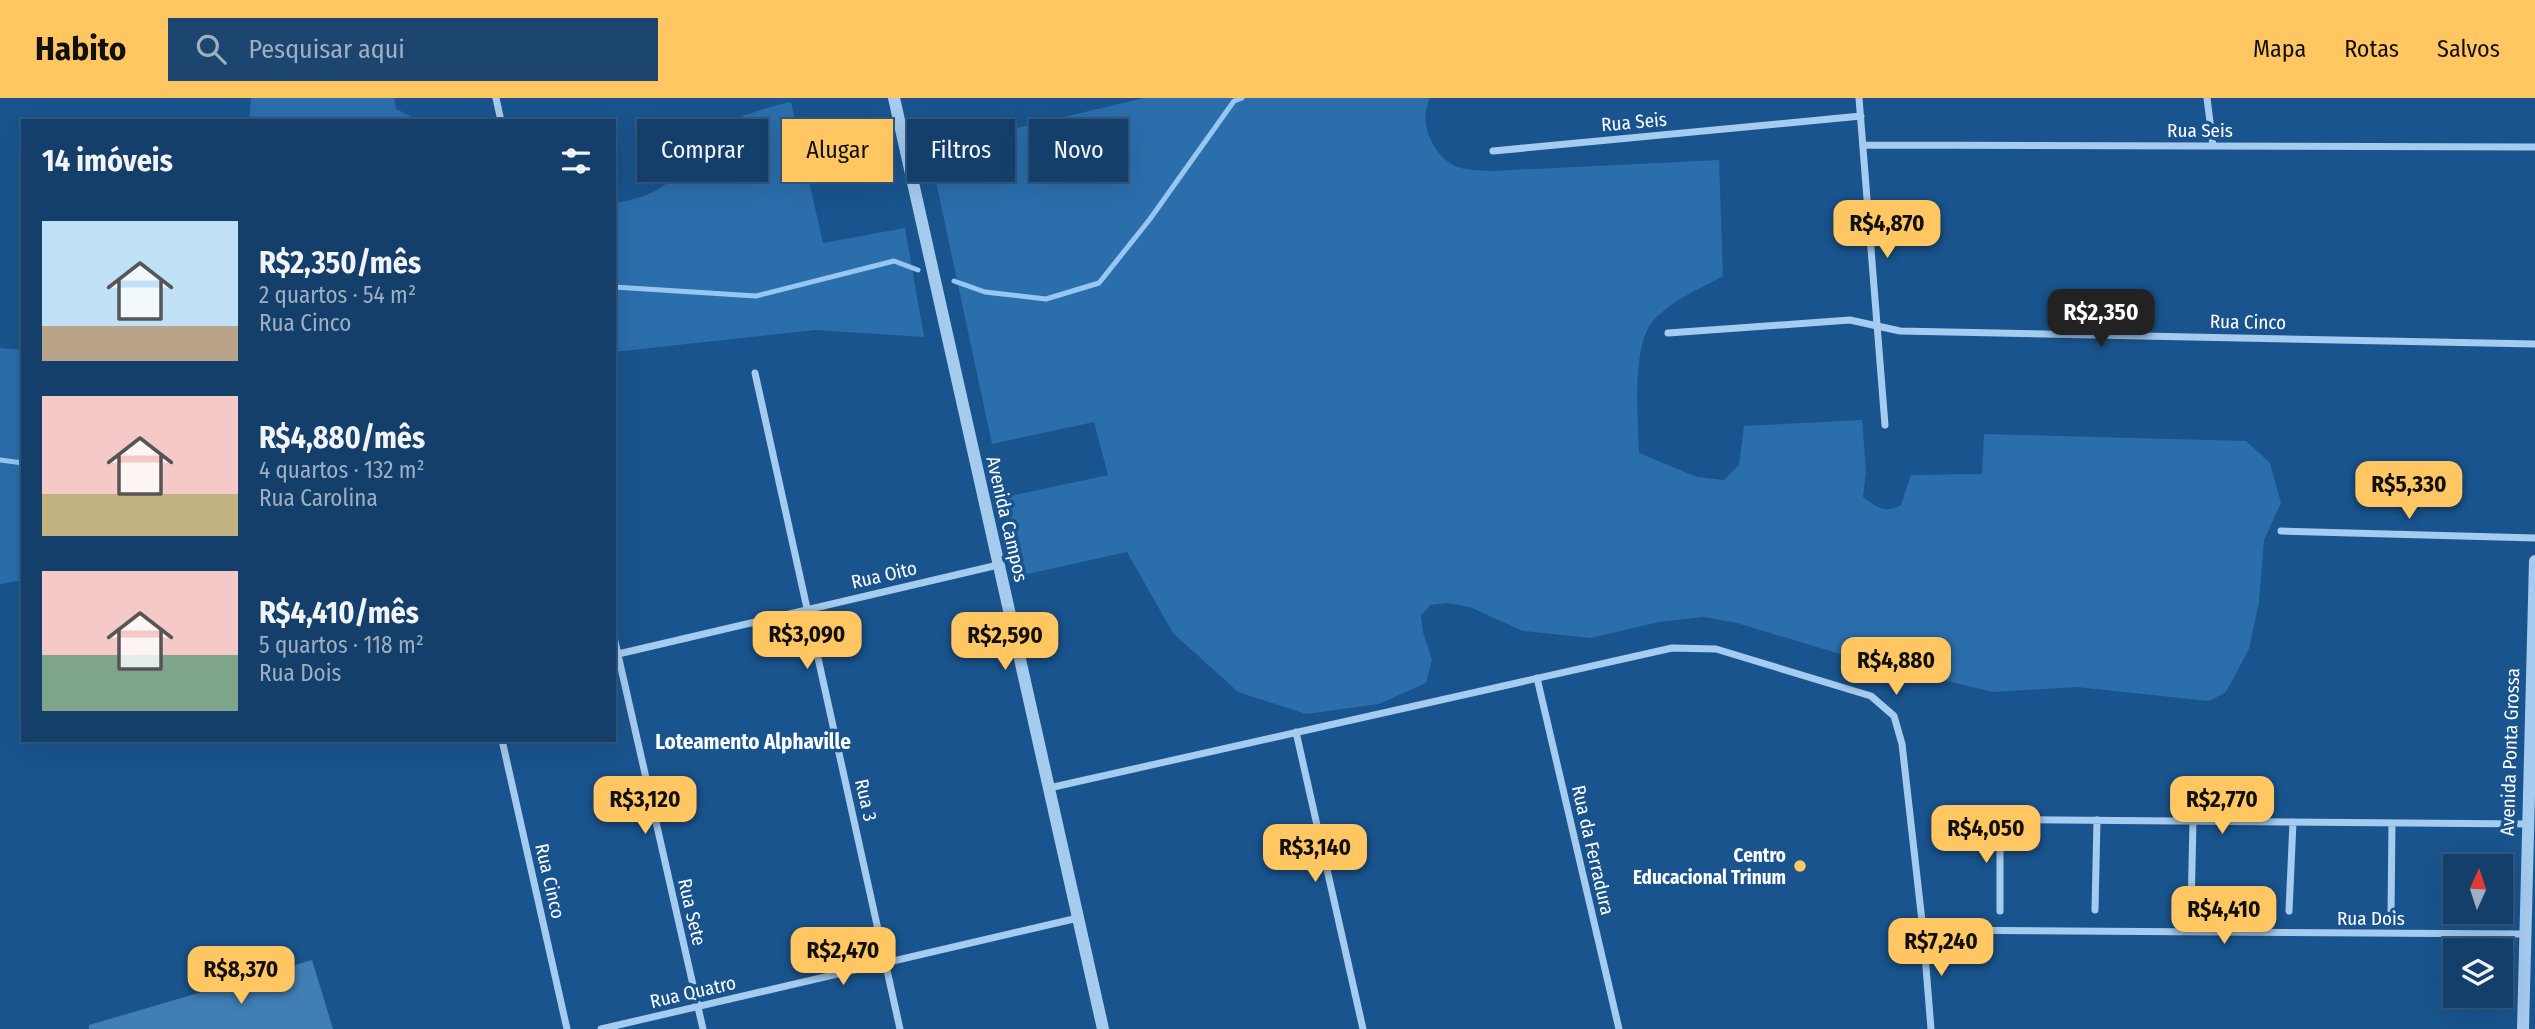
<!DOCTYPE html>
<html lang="pt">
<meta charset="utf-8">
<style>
:root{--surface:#133f6a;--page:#1c4670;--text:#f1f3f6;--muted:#9dafc1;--line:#32587e;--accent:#ffc662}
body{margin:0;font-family:"Fira Sans Condensed",sans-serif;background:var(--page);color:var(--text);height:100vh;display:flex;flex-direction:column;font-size:26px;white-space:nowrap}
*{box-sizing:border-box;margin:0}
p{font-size:23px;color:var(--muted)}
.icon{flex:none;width:38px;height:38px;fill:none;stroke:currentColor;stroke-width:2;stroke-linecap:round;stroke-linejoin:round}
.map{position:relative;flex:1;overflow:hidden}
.drawer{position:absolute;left:21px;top:21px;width:595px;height:623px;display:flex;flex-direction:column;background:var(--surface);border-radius:0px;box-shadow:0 7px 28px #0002,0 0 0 2px var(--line)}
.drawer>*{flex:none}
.hud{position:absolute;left:637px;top:21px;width:665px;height:63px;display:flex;gap:14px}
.needle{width:46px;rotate:3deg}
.buttons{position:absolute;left:2443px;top:756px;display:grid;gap:14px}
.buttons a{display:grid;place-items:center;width:70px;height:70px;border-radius:0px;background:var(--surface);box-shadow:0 7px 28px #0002,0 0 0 2px var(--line);font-size:35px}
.price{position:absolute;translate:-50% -60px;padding:0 16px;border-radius:14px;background:var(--accent);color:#111;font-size:23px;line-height:46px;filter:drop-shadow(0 2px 4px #0008)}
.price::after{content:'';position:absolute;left:50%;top:42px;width:21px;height:16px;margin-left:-10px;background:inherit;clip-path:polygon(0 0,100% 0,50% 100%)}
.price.on{background:#222;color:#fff}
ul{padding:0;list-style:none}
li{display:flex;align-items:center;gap:21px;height:175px;padding:0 21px}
li span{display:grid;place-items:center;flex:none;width:196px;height:140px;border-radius:0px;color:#555}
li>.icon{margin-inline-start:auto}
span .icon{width:84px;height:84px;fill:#fffc;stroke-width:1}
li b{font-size:30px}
h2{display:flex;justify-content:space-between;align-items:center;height:84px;padding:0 21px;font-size:30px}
.chip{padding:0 24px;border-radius:0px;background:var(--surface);box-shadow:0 7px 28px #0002,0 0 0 2px var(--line);font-size:24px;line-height:63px}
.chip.on{background:var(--accent);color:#111}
header{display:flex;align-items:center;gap:42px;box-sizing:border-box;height:98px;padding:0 35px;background:var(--accent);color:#111}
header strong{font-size:33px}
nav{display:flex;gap:38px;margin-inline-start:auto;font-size:24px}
.search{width:490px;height:63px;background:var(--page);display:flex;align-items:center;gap:18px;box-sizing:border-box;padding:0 24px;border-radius:0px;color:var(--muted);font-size:26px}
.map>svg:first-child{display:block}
.green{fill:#2b6eac}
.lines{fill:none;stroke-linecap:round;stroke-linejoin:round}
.stream{stroke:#97c7f1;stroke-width:5}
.building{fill:#417eb6}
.minor{stroke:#a5cbef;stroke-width:7}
.tertiary{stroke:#a5cbef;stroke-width:12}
.poi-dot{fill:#ffc662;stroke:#19548e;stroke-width:2.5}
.labels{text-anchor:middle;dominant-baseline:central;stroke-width:7;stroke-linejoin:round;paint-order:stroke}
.street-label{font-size:19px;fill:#fff;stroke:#19548e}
.poi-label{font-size:19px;font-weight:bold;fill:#fff;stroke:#19548e;text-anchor:end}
.neighbourhood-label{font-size:21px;font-weight:bold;fill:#fff;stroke:#19548e}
</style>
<header>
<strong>Habito</strong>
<div class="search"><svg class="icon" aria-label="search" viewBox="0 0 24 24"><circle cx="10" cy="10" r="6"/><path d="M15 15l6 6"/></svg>Pesquisar aqui</div>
<nav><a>Mapa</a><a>Rotas</a><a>Salvos</a></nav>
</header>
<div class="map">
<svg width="2535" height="931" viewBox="0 0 2535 931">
<rect width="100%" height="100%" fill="#19548e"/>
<path class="green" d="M251 0H394L396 11 421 23H249Z
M1144 0H1430C1418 23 1431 54 1453 67 1463 73 1481 72 1492 73L1719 62 1723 178C1700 191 1672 202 1654 222 1631 245 1638 323 1639 355L1697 379 1724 382 1739 367 1744 328 1862 322 1866 373 1863 399C1876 409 1885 416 1901 407L1911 377 1982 376 1984 336 2246 343 2270 365 2281 405 2264 442 2259 504 2249 551 2226 594 2209 603 2077 589 1993 594 1863 563 1737 525 1704 519 1659 524 1591 540 1523 533 1470 509 1447 505 1430 507 1421 518 1423 534 1432 562 1426 585 1379 606 1306 616 1238 594 1173 535 1127 454 1019 478 1001 400 1108 377 1094 324 992 346 929 51Z
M791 4 823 145 905 130 924 239 815 232 614 254V105C631 103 662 95 672 79 676 73 677 65 681 59 705 28 754 12 791 4Z
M0 250 23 252V482L0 486Z"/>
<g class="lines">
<path class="stream" d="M954 183 985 194 1046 201 1099 185 1150 121 1234 3 1242 0
M614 189 756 198 894 163 918 172
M0 362 23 365"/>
</g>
<path class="building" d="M312 862 333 931H89V927Z"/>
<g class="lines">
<path class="minor" d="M496 0 501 23
M1859 0 1885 327
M2207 0 2213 48
M1864 47 2535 49
M1493 53 1861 18
M1668 235 1850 222 1900 233 2535 246
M755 275 900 931
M2281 433 2535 440
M614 539 703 931
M614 557 998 467
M1537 580 1619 931
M1296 634 1363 931
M502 642 567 931
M1049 690 1672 550 1716 551 1871 598 1894 618 1902 646 1923 832 1931 931
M1955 721 2527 726
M2095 812 2097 722
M2000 813V721
M2191 813 2193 723
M2289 813 2293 724
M2391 815 2392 725
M1923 832 2525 836
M601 931 1078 820"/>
<path class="tertiary" d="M894 0 1103 931
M2523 931 2535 463"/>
</g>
<circle class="poi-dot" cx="1800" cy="768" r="7"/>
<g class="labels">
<g class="street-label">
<text transform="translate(1634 24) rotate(-5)">Rua Seis</text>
<text x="2200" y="32">Rua Seis</text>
<text transform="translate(2248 224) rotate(1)">Rua Cinco</text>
<text transform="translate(1007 421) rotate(77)">Avenida Campos</text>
<text transform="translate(884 477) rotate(-13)">Rua Oito</text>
<text transform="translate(2510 654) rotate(-88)">Avenida Ponta Grossa</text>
<text transform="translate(866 702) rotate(77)">Rua 3</text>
<text transform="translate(1593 752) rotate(77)">Rua da Ferradura</text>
<text transform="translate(550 783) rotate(77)">Rua Cinco</text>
<text transform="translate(692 814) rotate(77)">Rua Sete</text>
<text x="2371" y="820">Rua Dois</text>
<text transform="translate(693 894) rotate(-13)">Rua Quatro</text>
</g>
<g class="poi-label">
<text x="1786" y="757">Centro<tspan x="1786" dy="22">Educacional Trinum</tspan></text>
</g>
<g class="neighbourhood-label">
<text x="753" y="644">Loteamento Alphaville</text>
</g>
</g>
</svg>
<div class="buttons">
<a><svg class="needle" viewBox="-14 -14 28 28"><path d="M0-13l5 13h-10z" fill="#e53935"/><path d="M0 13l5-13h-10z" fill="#9dafc1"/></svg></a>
<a><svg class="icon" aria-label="layers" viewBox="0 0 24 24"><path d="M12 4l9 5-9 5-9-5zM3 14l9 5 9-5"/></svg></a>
</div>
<b class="price" style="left:1887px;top:162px">R$4,870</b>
<b class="price on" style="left:2101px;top:251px">R$2,350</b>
<b class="price" style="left:2409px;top:423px">R$5,330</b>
<b class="price" style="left:807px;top:573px">R$3,090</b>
<b class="price" style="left:1005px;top:574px">R$2,590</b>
<b class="price" style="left:1896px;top:599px">R$4,880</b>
<b class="price" style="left:645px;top:738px">R$3,120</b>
<b class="price" style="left:2222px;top:738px">R$2,770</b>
<b class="price" style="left:1986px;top:767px">R$4,050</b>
<b class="price" style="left:1315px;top:786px">R$3,140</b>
<b class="price" style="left:2224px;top:848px">R$4,410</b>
<b class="price" style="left:1941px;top:880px">R$7,240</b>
<b class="price" style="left:843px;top:889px">R$2,470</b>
<b class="price" style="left:241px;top:908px">R$8,370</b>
<div class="hud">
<a class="chip">Comprar</a>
<a class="chip on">Alugar</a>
<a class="chip">Filtros</a>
<a class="chip">Novo</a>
</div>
<section class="drawer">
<h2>14 imóveis<svg class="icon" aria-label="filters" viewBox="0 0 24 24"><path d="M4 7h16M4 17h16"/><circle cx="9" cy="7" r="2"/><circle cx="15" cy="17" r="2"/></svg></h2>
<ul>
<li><span style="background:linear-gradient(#bfe0f5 75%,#b9a48a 0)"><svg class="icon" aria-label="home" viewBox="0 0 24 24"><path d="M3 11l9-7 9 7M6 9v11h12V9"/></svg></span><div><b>R$2,350/mês</b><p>2 quartos · 54 m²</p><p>Rua Cinco</p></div></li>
<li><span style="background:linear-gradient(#f6c9c9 70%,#c2b280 0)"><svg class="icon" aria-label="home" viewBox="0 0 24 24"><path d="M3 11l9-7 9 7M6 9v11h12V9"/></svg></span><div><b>R$4,880/mês</b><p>4 quartos · 132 m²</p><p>Rua Carolina</p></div></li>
<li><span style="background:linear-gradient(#f6c9c9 60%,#7fa58c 0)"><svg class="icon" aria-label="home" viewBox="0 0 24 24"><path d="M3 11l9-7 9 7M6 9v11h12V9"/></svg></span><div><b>R$4,410/mês</b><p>5 quartos · 118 m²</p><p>Rua Dois</p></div></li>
</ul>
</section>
</div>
